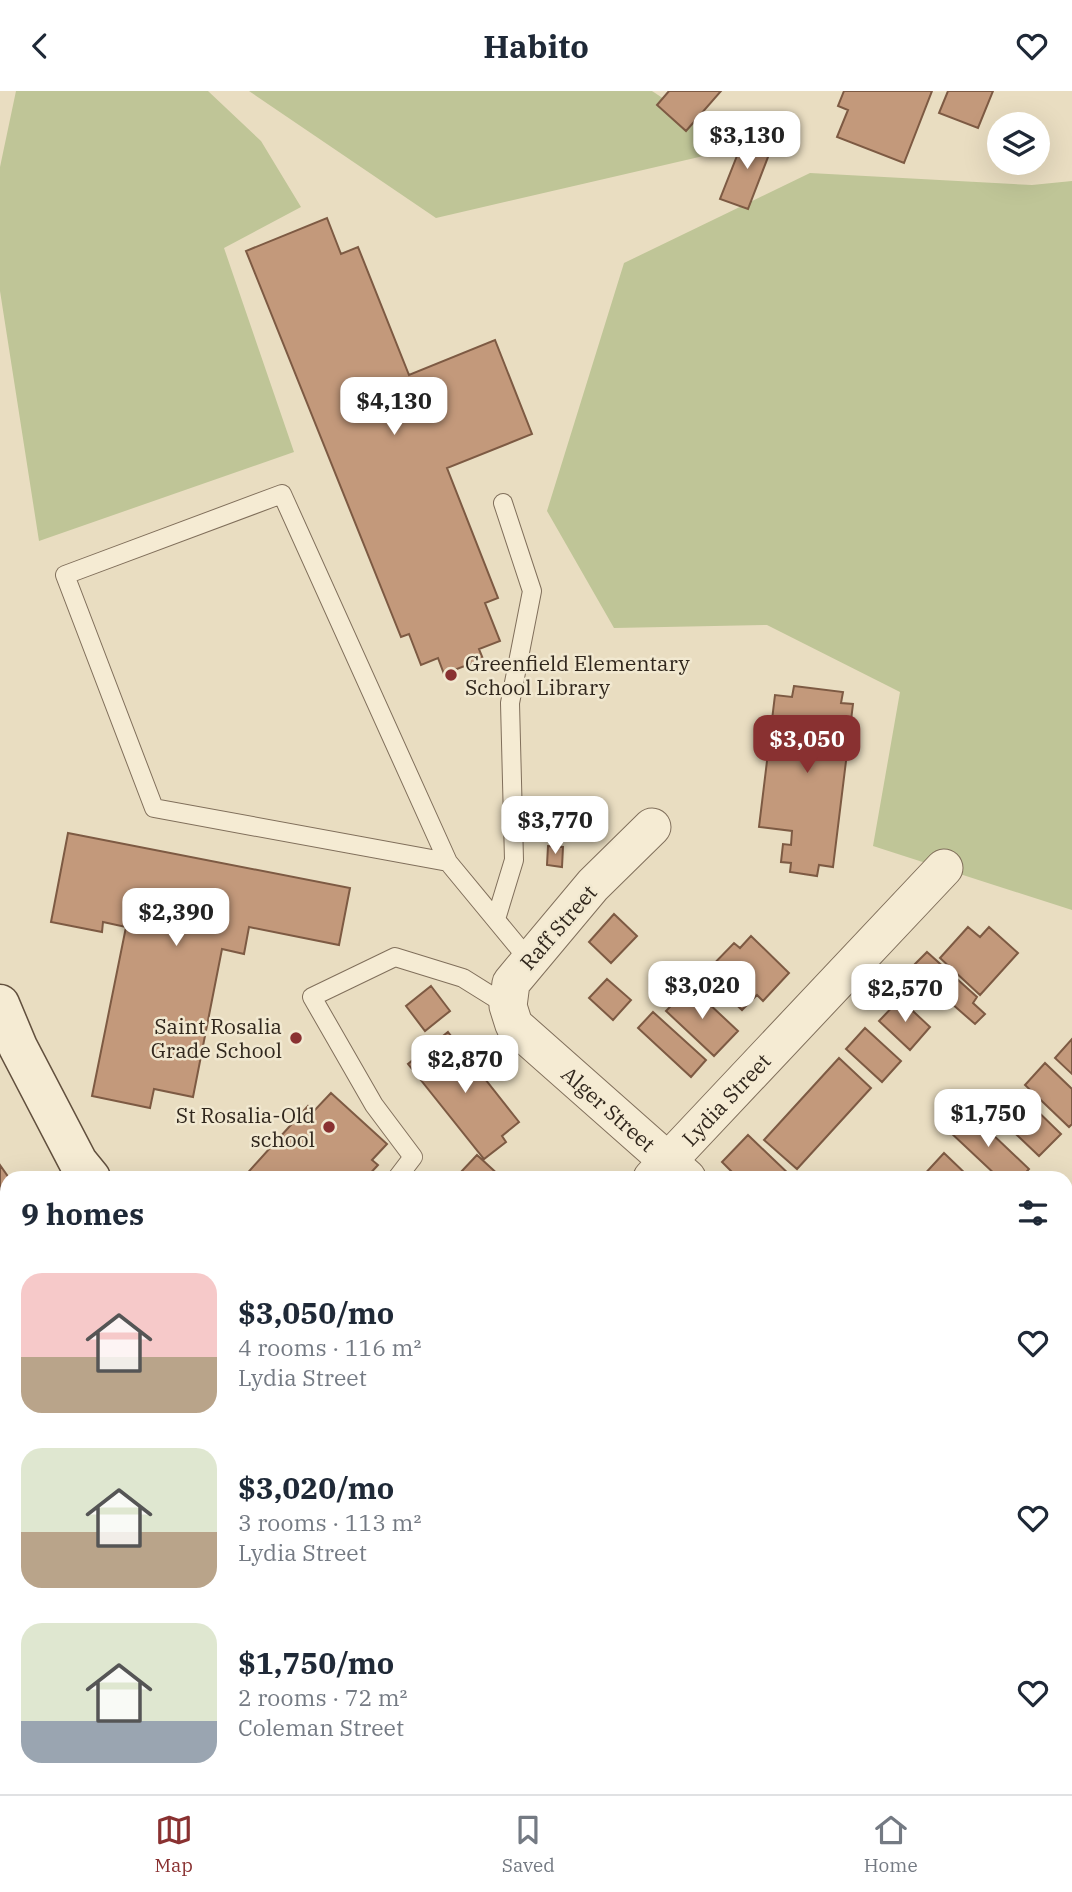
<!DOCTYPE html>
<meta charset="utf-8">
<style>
:root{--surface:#fff;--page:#f2f2f3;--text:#1f2937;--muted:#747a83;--line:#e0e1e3;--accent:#893131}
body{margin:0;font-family:"IBM Plex Serif",serif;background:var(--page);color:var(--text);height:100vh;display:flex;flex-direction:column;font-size:26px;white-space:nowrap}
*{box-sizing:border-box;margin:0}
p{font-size:23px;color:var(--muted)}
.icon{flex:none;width:38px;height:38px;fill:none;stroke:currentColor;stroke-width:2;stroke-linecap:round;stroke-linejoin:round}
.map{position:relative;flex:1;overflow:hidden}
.panel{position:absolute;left:0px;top:1080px;width:1073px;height:625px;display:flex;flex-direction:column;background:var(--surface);border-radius:21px 21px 0 0;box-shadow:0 7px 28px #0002}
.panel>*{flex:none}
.tools{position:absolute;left:987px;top:21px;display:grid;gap:14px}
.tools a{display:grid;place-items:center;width:63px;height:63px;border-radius:50%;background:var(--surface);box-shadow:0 7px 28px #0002;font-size:35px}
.price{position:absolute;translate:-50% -60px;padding:0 16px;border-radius:14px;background:#fff;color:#222;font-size:23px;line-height:46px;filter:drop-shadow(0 2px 4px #0008)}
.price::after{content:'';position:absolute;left:50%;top:42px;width:21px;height:16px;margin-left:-10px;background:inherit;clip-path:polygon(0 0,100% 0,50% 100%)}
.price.current{background:var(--accent);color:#fff}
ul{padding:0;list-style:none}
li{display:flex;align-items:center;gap:21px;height:175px;padding:0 21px}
li span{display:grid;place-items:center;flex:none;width:196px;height:140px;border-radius:21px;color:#555}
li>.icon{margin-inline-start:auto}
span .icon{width:84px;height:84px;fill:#fffc;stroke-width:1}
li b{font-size:30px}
h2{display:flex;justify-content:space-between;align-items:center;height:84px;padding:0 21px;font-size:30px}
header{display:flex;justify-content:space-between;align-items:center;height:91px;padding:0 21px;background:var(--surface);font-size:32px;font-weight:700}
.tab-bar{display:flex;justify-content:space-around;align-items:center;height:98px;border-top:2px solid var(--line);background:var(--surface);font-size:19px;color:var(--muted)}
.tab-bar a{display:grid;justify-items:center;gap:4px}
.tab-bar .current{color:var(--accent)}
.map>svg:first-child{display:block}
.green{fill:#bfc597}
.building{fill:#c3997b;stroke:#7d5a43;stroke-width:2}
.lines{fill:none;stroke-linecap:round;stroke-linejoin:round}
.lane-casing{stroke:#806f5b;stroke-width:20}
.street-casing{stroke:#806f5b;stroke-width:39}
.secondary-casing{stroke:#62503e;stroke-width:41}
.lane{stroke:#f5ebd3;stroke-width:18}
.street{stroke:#f5ebd3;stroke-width:37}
.secondary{stroke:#f5ebd3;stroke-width:38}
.poi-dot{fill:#893131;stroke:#f1e8d0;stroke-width:2.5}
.labels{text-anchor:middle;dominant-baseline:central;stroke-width:5;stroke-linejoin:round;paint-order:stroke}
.poi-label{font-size:21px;fill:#31271d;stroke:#f1e8d0;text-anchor:end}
.street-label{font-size:21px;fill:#31271d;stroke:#f1e8d0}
</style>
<header><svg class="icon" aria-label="back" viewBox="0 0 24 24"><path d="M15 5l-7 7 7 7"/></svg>Habito<svg class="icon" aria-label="heart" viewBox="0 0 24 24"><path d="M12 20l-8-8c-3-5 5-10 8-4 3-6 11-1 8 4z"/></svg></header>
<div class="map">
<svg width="1072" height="1703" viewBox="0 0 1072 1703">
<rect width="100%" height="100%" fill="#e9ddc1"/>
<path class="green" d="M16 0H208L261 50 301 116 224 157 294 361 39 450 0 200V76Z
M249 0H652L738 57 436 127Z
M810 82 1032 94 1072 90V819L873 755 900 601 767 534 614 537 547 420 624 172Z"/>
<path class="building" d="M669 0H721L686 40 657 14Z
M844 0H932L904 72 837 46 848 19 838 15Z
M948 0H993L978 37 939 22Z
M746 42 773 53 748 118 720 108Z
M327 127 341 163 358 156 409 284 495 249 532 343 447 377 498 507 485 512 500 550 479 558 483 568 444 583 438 567 421 574 409 543 401 546 246 160Z
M794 595 843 601 841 612 853 613 833 776 819 774 817 785 790 781 791 772 781 771 783 753 791 754 792 740 759 736 775 604 792 606Z
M68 742 350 797 339 854 249 836 244 863 222 858 193 1006 154 998 150 1017 92 1005 126 836 103 831 102 841 51 831Z
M548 755 563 756 562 776 547 774Z
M614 823 637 845 611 872 589 851Z
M968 836 980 846 989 836 1018 862 980 904 940 867Z
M751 845 789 882 763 910 757 904 742 919 704 883 734 852 740 857Z
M927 861 977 906 973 912 985 923 975 933 911 877Z
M607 888 631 909 613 929 589 907Z
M431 895 450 920 425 940 406 915Z
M690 895 738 940 714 965 666 920Z
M900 908 930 936 910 959 879 930Z
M653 921 706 969 691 986 638 937Z
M865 937 901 970 882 991 846 958Z
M448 941 519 1031 502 1045 506 1051 484 1068 408 973Z
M1072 948V983L1055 967Z
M839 967 871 997 797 1078 764 1049Z
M1045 972 1072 998V1033L1069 1036 1025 994Z
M331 1002 387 1053 372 1069 378 1074 366 1087H243L308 1015 314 1020Z
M1023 1006 1061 1043 1039 1065 1001 1029Z
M969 1021 1029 1078 1021 1087H999L950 1041Z
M748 1044 793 1087H738L722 1071Z
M944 1062 970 1087H921Z
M477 1064 502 1087H468L461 1081Z
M0 1074 9 1087 7 1095 0 1100Z
M7 1102V1141H6L0 1138V1107Z
M1072 1184V1200L1066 1194Z
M1067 1213 1072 1218V1262L1066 1268Z
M3 1348 7 1353V1397L0 1389V1351Z
M1066 1484 1072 1490V1526L1068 1530Z
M5 1611 7 1613V1637L0 1631V1617Z
M0 1658 7 1665V1698H15L10 1703H0Z
M1072 1662V1703H1066L1060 1698H1066V1669Z
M188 1698H235L241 1703H194Z
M382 1698H430L436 1703H381L379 1701Z
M595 1698H647L642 1703H590Z
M803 1698H818L813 1703Z
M866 1698H936L931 1703H861Z"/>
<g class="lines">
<defs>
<path id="lane" d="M448 771 154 717 65 484 282 403 448 771 529 869
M496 828 514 769 510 612 532 500 503 412
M397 1087 413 1066 374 1014 312 906 395 866 463 887 508 915
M1037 1698 1043 1703"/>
<g id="street">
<path id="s1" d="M652 736 593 794 511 892 508 915 514 934 687 1087"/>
<path id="s2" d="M652 1087 944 777"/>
<path d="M1066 1121 1072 1114"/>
<path d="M0 1280 7 1274"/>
<path d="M1066 1432 1072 1437"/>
<path d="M1066 1614 1072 1607"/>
<path d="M85 1703 90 1698"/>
<path d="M536 1703 541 1698"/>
<path d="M985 1703 990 1698"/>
</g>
<path id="secondary" d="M0 913 18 956 78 1071 91 1087
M749 1698 755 1703"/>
</defs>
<use href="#lane" class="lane-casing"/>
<use href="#street" class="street-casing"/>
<use href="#secondary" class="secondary-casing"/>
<use href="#lane" class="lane"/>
<use href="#street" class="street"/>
<use href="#secondary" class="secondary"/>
</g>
<g class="poi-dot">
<circle cx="451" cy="584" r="7"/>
<circle cx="296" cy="947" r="7"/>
<circle cx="329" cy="1036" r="7"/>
</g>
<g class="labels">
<g class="poi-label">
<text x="465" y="572" text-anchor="start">Greenfield Elementary<tspan x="465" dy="24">School Library</tspan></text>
<text x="282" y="935">Saint Rosalia<tspan x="282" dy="24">Grade School</tspan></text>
<text x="315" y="1024">St Rosalia-Old<tspan x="315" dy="24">school</tspan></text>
</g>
<g class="street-label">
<text transform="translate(558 836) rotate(-49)">Raff Street</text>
<text stroke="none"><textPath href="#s2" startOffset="108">Lydia Street</textPath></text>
<text stroke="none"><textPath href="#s1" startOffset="380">Alger Street</textPath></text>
</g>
</g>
</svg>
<div class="tools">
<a><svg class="icon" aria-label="layers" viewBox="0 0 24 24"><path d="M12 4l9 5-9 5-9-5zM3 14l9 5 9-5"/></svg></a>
</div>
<b class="price" style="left:747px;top:80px">$3,130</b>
<b class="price" style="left:394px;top:346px">$4,130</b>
<b class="price current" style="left:807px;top:684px">$3,050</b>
<b class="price" style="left:555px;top:765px">$3,770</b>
<b class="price" style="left:176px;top:857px">$2,390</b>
<b class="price" style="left:702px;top:930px">$3,020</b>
<b class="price" style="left:905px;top:933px">$2,570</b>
<b class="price" style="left:465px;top:1004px">$2,870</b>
<b class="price" style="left:988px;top:1058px">$1,750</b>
<section class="panel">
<h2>9 homes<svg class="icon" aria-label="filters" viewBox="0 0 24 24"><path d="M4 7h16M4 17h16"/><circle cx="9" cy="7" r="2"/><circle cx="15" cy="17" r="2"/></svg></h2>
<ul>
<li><span style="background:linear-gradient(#f6c9c9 60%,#b9a48a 0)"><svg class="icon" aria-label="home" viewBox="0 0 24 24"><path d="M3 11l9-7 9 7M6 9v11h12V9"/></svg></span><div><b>$3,050/mo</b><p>4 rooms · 116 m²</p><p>Lydia Street</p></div><svg class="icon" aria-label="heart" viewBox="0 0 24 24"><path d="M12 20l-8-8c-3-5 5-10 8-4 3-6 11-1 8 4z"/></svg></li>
<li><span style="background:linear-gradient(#dfe7d0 60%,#b9a48a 0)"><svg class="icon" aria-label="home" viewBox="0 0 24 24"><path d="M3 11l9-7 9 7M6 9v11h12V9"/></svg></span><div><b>$3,020/mo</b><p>3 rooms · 113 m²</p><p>Lydia Street</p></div><svg class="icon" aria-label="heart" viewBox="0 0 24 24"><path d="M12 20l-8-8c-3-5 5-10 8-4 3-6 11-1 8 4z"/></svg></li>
<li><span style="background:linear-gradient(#dfe7d0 70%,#9aa5b1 0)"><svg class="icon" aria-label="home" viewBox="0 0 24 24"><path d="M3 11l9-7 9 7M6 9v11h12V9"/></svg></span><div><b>$1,750/mo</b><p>2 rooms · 72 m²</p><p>Coleman Street</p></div><svg class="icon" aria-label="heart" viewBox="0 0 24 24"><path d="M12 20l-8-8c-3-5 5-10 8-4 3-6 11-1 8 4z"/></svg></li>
</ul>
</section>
</div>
<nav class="tab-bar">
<a class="current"><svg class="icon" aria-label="map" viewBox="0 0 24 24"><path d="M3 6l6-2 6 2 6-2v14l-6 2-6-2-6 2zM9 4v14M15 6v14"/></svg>Map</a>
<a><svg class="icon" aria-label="saved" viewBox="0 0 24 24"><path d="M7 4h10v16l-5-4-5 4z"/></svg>Saved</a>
<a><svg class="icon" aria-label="home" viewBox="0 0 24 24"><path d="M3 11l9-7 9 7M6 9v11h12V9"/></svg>Home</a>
</nav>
